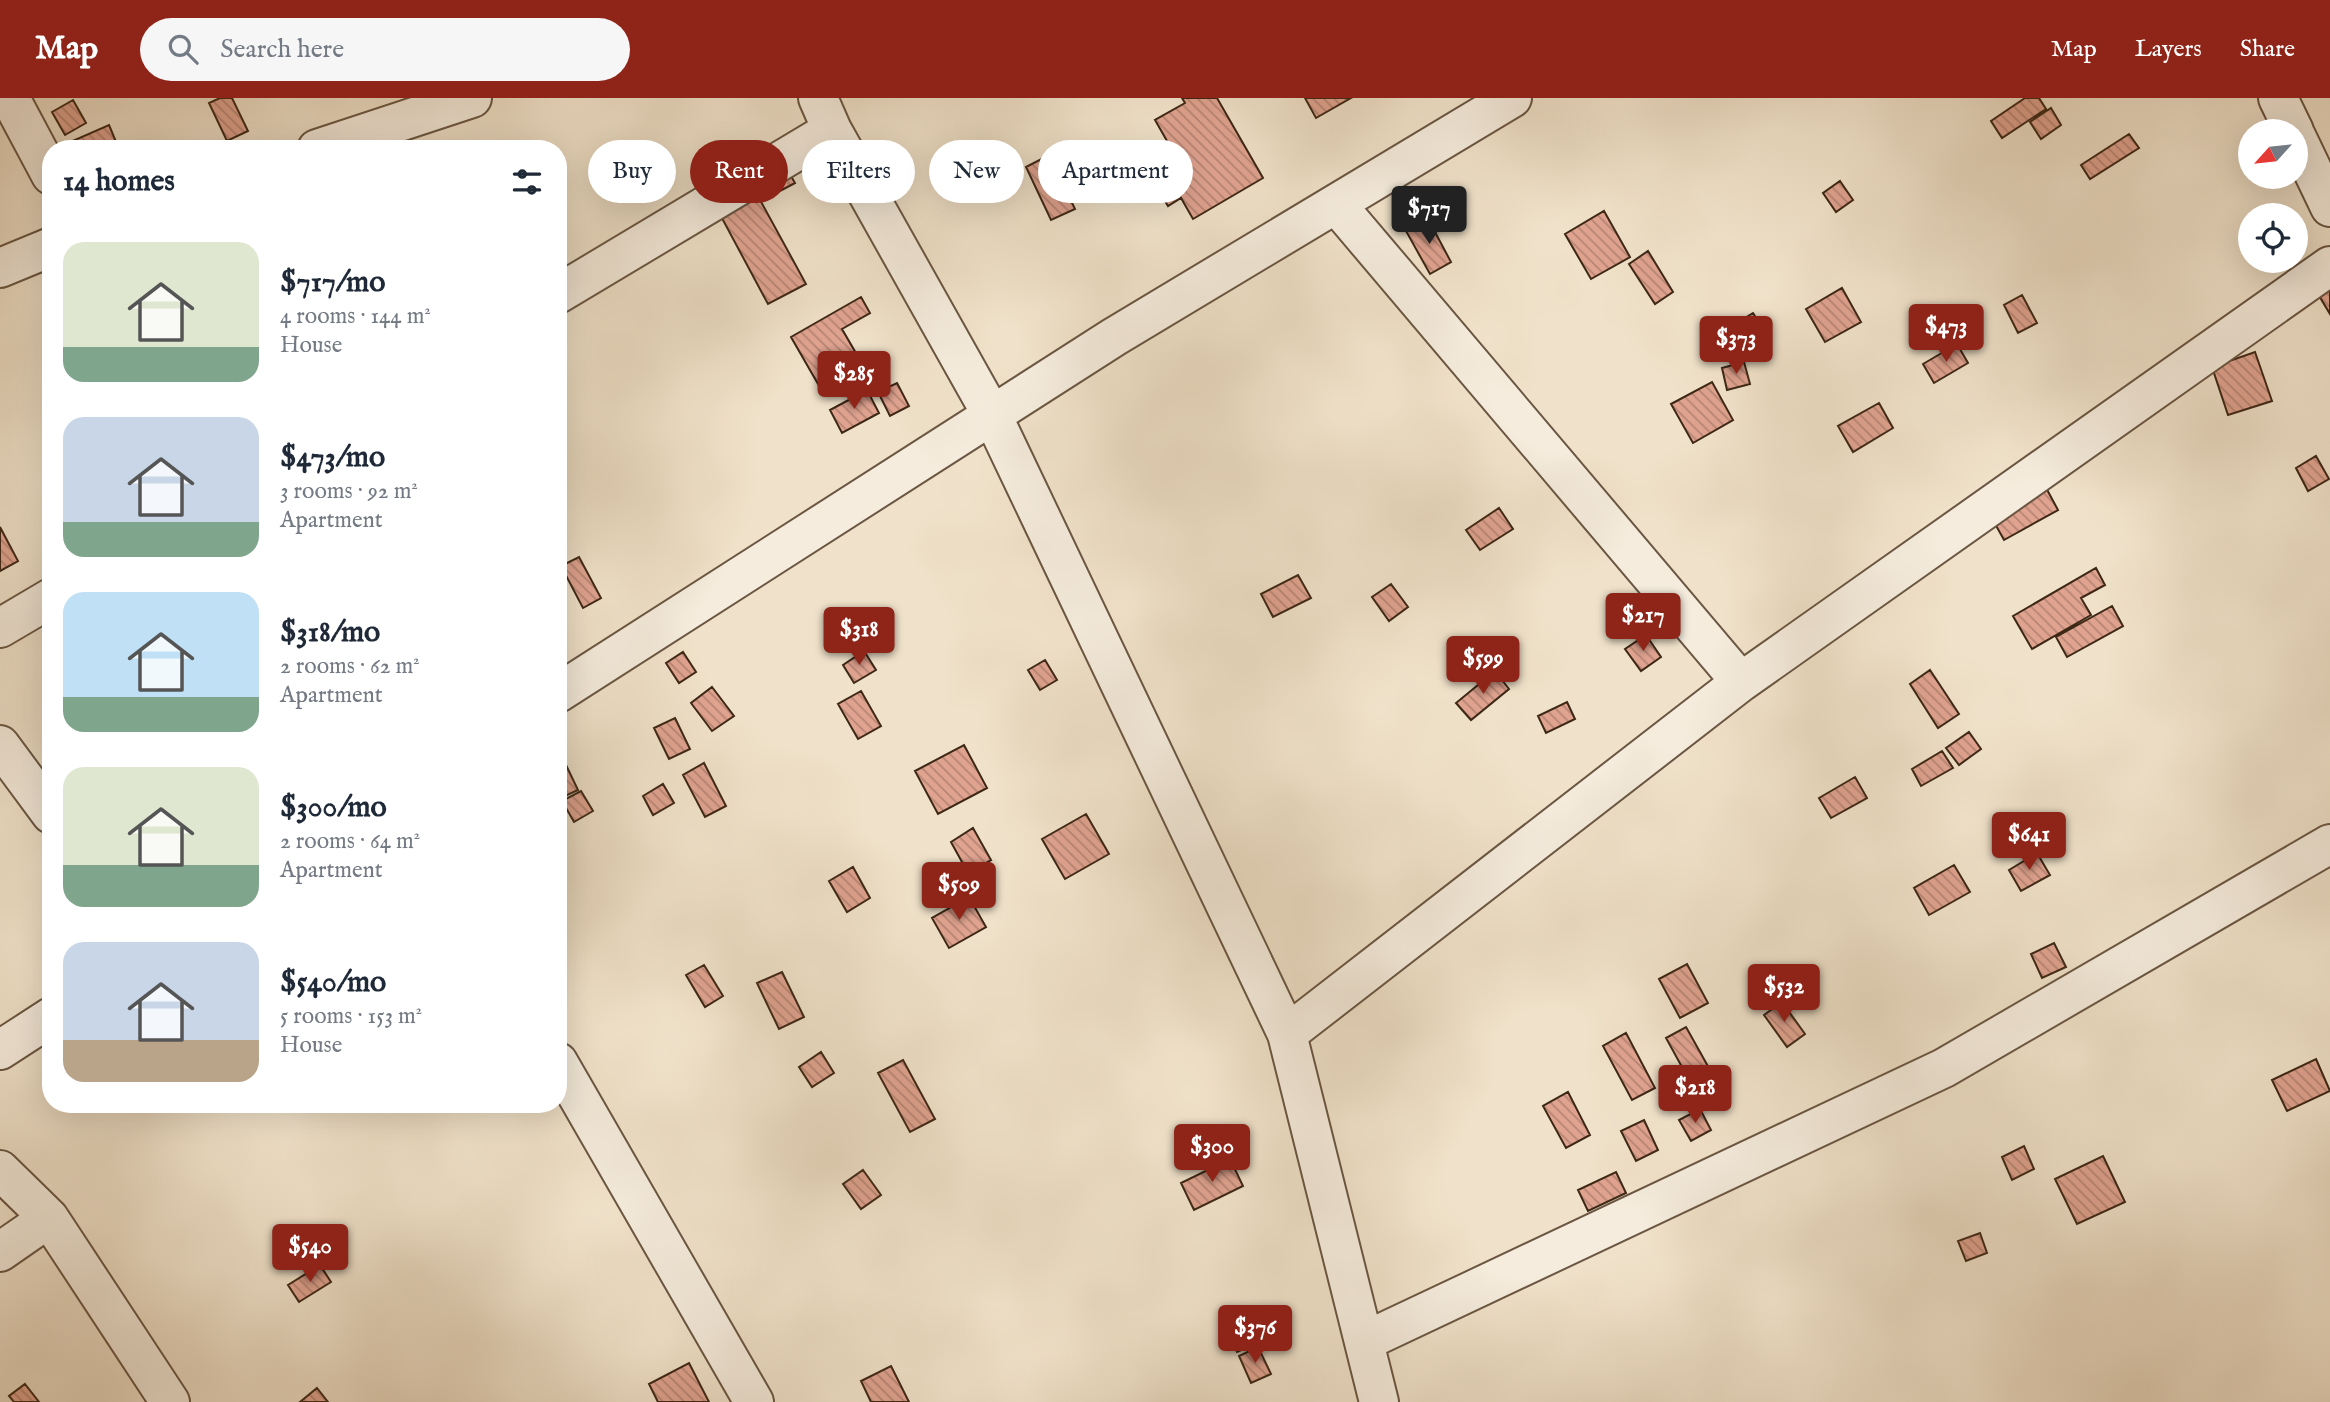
<!DOCTYPE html>
<meta charset="utf-8">
<style>
:root{--surface:#fff;--page:#f6f6f7;--text:#1f2937;--muted:#747a83;--accent:#8f2418}
body{margin:0;font-family:"IM FELL English",serif;background:var(--page);color:var(--text);height:100vh;display:flex;flex-direction:column;font-size:26px;white-space:nowrap}
*{box-sizing:border-box;margin:0}
p{font-size:23px;color:var(--muted)}
.icon{flex:none;width:38px;height:38px;fill:none;stroke:currentColor;stroke-width:2;stroke-linecap:round;stroke-linejoin:round}
.map{position:relative;flex:1;overflow:hidden}
.details{position:absolute;left:42px;top:42px;width:525px;height:973px;display:flex;flex-direction:column;background:var(--surface);border-radius:28px;box-shadow:0 7px 28px #0002}
.details>*{flex:none}
.top-card{position:absolute;left:588px;top:42px;width:665px;height:63px;display:flex;gap:14px}
.needle{width:46px;rotate:243deg}
.buttons{position:absolute;left:2238px;top:21px;display:grid;gap:14px}
.buttons a{display:grid;place-items:center;width:70px;height:70px;border-radius:50%;background:var(--surface);box-shadow:0 7px 28px #0002;font-size:35px}
.price{position:absolute;translate:-50% -60px;padding:0 16px;border-radius:7px;background:var(--accent);color:#fff;font-size:23px;line-height:46px;filter:drop-shadow(0 2px 4px #0008)}
.price::after{content:'';position:absolute;left:50%;top:42px;width:21px;height:16px;margin-left:-10px;background:inherit;clip-path:polygon(0 0,100% 0,50% 100%)}
.price.current{background:#222;color:#fff}
ul{padding:0;list-style:none}
li{display:flex;align-items:center;gap:21px;height:175px;padding:0 21px}
li span{display:grid;place-items:center;flex:none;width:196px;height:140px;border-radius:21px;color:#555}
li>.icon{margin-inline-start:auto}
span .icon{width:84px;height:84px;fill:#fffc;stroke-width:1}
li b{font-size:30px}
h2{display:flex;justify-content:space-between;align-items:center;height:84px;padding:0 21px;font-size:30px}
.pill{padding:0 24px;border-radius:32px;background:var(--surface);box-shadow:0 7px 28px #0002;font-size:24px;line-height:63px}
.pill.current{background:var(--accent);color:#fff}
header{display:flex;align-items:center;gap:42px;box-sizing:border-box;height:98px;padding:0 35px;background:var(--accent);color:#fff}
header strong{font-size:33px}
nav{display:flex;gap:38px;margin-inline-start:auto;font-size:24px}
.search{width:490px;height:63px;background:var(--page);display:flex;align-items:center;gap:18px;box-sizing:border-box;padding:0 24px;border-radius:38px;color:var(--muted);font-size:26px}
.map>svg:first-child{display:block}
.building{fill:url(#building-back-hatch);stroke:#3d2715;stroke-width:2}
.lines{fill:none;stroke-linecap:round;stroke-linejoin:round}
.minor-casing{stroke:#6a5642;stroke-width:42}
.minor{stroke:#f5ecdd;stroke-width:38}
</style>
<header>
<strong>Map</strong>
<div class="search"><svg class="icon" aria-label="search" viewBox="0 0 24 24"><circle cx="10" cy="10" r="6"/><path d="M15 15l6 6"/></svg>Search here</div>
<nav><a>Map</a><a>Layers</a><a>Share</a></nav>
</header>
<div class="map">
<svg width="2330" height="1304" viewBox="0 0 2330 1304">
<defs>
<pattern id="building-back-hatch" width="6" height="6" patternUnits="userSpaceOnUse" patternTransform="scale(1.75)"><rect width="6" height="6" fill="#e0a390"/><path d="M-1 5l2 2M0 0l6 6M5-1l2 2" fill="none" stroke="#b78574"/></pattern>
</defs>
<rect width="100%" height="100%" fill="#f0e2ca"/>
<filter id="stains"><feTurbulence type="fractalNoise" baseFrequency=".00286" numOctaves="4"/><feColorMatrix values="0 0 0 0 .2 0 0 0 0 .09 0 0 0 0 .02 0 0 0 .5 -.17"/></filter>
<radialGradient id="worn" r=".72"><stop offset=".6" stop-color="#630" stop-opacity="0"/><stop offset="1" stop-color="#630" stop-opacity=".3"/></radialGradient>
<path class="building" d="M220 0H232L248 33 227 43 209 5Z
M1182 0H1217L1263 80 1193 121 1181 100 1168 108 1143 66 1171 50 1155 22 1185 5Z
M1305 0H1351L1316 20Z
M2025 0H2039L2046 11 2002 40 1991 23Z
M73 2 86 25 65 37 52 14Z
M2051 10 2061 27 2041 41 2030 24Z
M109 27 119 51H71L68 45Z
M2129 36 2139 50 2090 81 2081 67Z
M1049 57 1075 111 1051 122 1026 69Z
M784 66 795 85 765 101 754 82Z
M1840 83 1853 102 1836 114 1823 95Z
M753 89 806 186 768 206 716 109Z
M1604 113 1630 159 1591 181 1565 136Z
M1428 121 1451 164 1430 176 1406 133Z
M1648 153 1673 194 1655 206 1629 166Z
M2330 162V216L2306 176Z
M1842 190 1861 224 1825 244 1806 211Z
M2022 197 2037 225 2018 235 2004 207Z
M861 199 870 215 842 231 864 269 822 293 791 239Z
M1753 215 1763 231 1725 255 1715 238Z
M1957 246 1968 265 1934 285 1923 266Z
M2255 254 2272 303 2228 317 2212 269Z
M1744 264 1750 286 1727 292 1722 270Z
M1712 284 1733 322 1693 345 1671 306Z
M897 285 909 308 890 318 878 294Z
M867 292 879 315 842 335 830 312Z
M1879 305 1893 330 1853 354 1838 328Z
M2316 358 2329 381 2308 393 2296 370Z
M2037 373 2058 412 2004 442 1983 404Z
M1499 410 1513 431 1480 452 1466 432Z
M0 429 18 463 0 473Z
M579 459 601 500 583 510 561 468Z
M2096 470 2105 487 2081 500 2091 517 2032 551 2013 518Z
M1298 477 1311 500 1273 519 1261 496Z
M1391 486 1408 509 1389 523 1372 499Z
M2112 508 2123 528 2067 559 2056 539Z
M1646 537 1661 559 1641 573 1625 551Z
M864 553 876 572 854 585 843 567Z
M683 554 696 574 679 585 666 565Z
M1045 562 1057 582 1040 592 1028 572Z
M1930 572 1959 616 1938 630 1910 586Z
M1495 573 1509 591 1471 622 1456 605Z
M712 589 734 618 712 633 691 605Z
M861 593 881 628 858 641 838 606Z
M1567 604 1575 621 1546 635 1538 618Z
M675 620 690 651 669 661 654 630Z
M1969 634 1981 651 1959 667 1946 650Z
M964 647 987 690 938 716 915 673Z
M1942 653 1953 670 1921 688 1912 671Z
M704 665 726 708 705 719 683 677Z
M566 667 578 692 561 700 558 695V671Z
M1855 679 1867 700 1831 720 1819 700Z
M663 686 674 705 653 717 643 698Z
M581 693 593 713 574 724 562 703Z
M1086 716 1109 756 1065 781 1042 741Z
M973 730 991 762 968 775 951 744Z
M2037 755 2050 777 2021 793 2009 772Z
M1954 767 1970 794 1929 817 1914 790Z
M853 769 870 800 847 814 829 783Z
M969 799 986 829 949 850 932 820Z
M2054 845 2066 869 2042 880 2031 856Z
M1687 866 1708 905 1680 920 1659 881Z
M704 867 723 898 705 909 686 877Z
M782 874 804 919 779 931 757 885Z
M1782 904 1805 936 1787 949 1764 917Z
M1686 929 1724 997 1704 1009 1666 940Z
M1626 935 1655 990 1632 1002 1603 948Z
M821 954 834 975 812 989 799 969Z
M2316 961 2330 993 2287 1013 2272 982Z
M903 962 935 1021 910 1034 878 975Z
M1568 994 1590 1037 1566 1050 1543 1008Z
M1700 1011 1711 1032 1691 1043 1679 1022Z
M1644 1022 1658 1052 1636 1063 1621 1033Z
M2024 1048 2034 1071 2012 1082 2002 1059Z
M2103 1058 2125 1104 2077 1126 2055 1081Z
M1230 1061 1243 1088 1194 1112 1181 1085Z
M863 1072 881 1097 861 1111 843 1086Z
M1616 1074 1626 1095 1588 1113 1578 1092Z
M1980 1135 1987 1155 1966 1163 1958 1143Z
M320 1167 331 1184 299 1204 288 1187Z
M1251 1229 1258 1245 1237 1254 1230 1238Z
M1258 1249 1271 1276 1251 1285 1239 1258Z
M689 1265 709 1304H658L649 1286Z
M891 1268 909 1304H871L861 1283Z
M25 1286 39 1304H14L9 1298Z
M317 1290 328 1304H300Z"/>
<g class="lines">
<defs>
<path id="minor" d="M10 0 51 77
M818 0 832 32
M2278 0 2294 33
M2296 38 2330 109
M317 51 472 0
M0 170 51 149
M558 196 832 32 992 317 1287 936 1379 1304
M0 530 51 500
M1741 584 2330 168
M558 595 1114 239 1512 0
M0 647 51 716
M1287 936 1741 584 1336 106
M0 952 51 919
M558 964 754 1304
M0 1072 49 1120 170 1304
M0 1154 49 1120
M1365 1243 1944 970 2330 746"/>
</defs>
<use href="#minor" class="minor-casing"/>
<use href="#minor" class="minor"/>
</g>
<rect width="100%" height="100%" filter="url(#stains)"/>
<rect width="100%" height="100%" fill="url(#worn)"/>
</svg>
<div class="buttons">
<a><svg class="needle" viewBox="-14 -14 28 28"><path d="M0-13l5 13h-10z" fill="#e53935"/><path d="M0 13l5-13h-10z" fill="#747a83"/></svg></a>
<a><svg class="icon" aria-label="locate" viewBox="0 0 24 24"><circle cx="12" cy="12" r="6"/><path d="M12 2v4M12 18v4M2 12h4M18 12h4"/></svg></a>
</div>
<b class="price current" style="left:1429px;top:148px">$717</b>
<b class="price" style="left:1946px;top:266px">$473</b>
<b class="price" style="left:1736px;top:278px">$373</b>
<b class="price" style="left:854px;top:313px">$285</b>
<b class="price" style="left:1643px;top:555px">$217</b>
<b class="price" style="left:859px;top:569px">$318</b>
<b class="price" style="left:1483px;top:598px">$599</b>
<b class="price" style="left:2029px;top:774px">$641</b>
<b class="price" style="left:959px;top:824px">$509</b>
<b class="price" style="left:1784px;top:926px">$532</b>
<b class="price" style="left:1695px;top:1027px">$218</b>
<b class="price" style="left:1212px;top:1086px">$300</b>
<b class="price" style="left:310px;top:1186px">$540</b>
<b class="price" style="left:1255px;top:1267px">$376</b>
<div class="top-card">
<a class="pill">Buy</a>
<a class="pill current">Rent</a>
<a class="pill">Filters</a>
<a class="pill">New</a>
<a class="pill">Apartment</a>
</div>
<section class="details">
<h2>14 homes<svg class="icon" aria-label="filters" viewBox="0 0 24 24"><path d="M4 7h16M4 17h16"/><circle cx="9" cy="7" r="2"/><circle cx="15" cy="17" r="2"/></svg></h2>
<ul>
<li><span style="background:linear-gradient(#dfe7d0 75%,#7fa58c 0)"><svg class="icon" aria-label="home" viewBox="0 0 24 24"><path d="M3 11l9-7 9 7M6 9v11h12V9"/></svg></span><div><b>$717/mo</b><p>4 rooms · 144 m²</p><p>House</p></div></li>
<li><span style="background:linear-gradient(#c9d6e8 75%,#7fa58c 0)"><svg class="icon" aria-label="home" viewBox="0 0 24 24"><path d="M3 11l9-7 9 7M6 9v11h12V9"/></svg></span><div><b>$473/mo</b><p>3 rooms · 92 m²</p><p>Apartment</p></div></li>
<li><span style="background:linear-gradient(#bfe0f5 75%,#7fa58c 0)"><svg class="icon" aria-label="home" viewBox="0 0 24 24"><path d="M3 11l9-7 9 7M6 9v11h12V9"/></svg></span><div><b>$318/mo</b><p>2 rooms · 62 m²</p><p>Apartment</p></div></li>
<li><span style="background:linear-gradient(#dfe7d0 70%,#7fa58c 0)"><svg class="icon" aria-label="home" viewBox="0 0 24 24"><path d="M3 11l9-7 9 7M6 9v11h12V9"/></svg></span><div><b>$300/mo</b><p>2 rooms · 64 m²</p><p>Apartment</p></div></li>
<li><span style="background:linear-gradient(#c9d6e8 70%,#b9a48a 0)"><svg class="icon" aria-label="home" viewBox="0 0 24 24"><path d="M3 11l9-7 9 7M6 9v11h12V9"/></svg></span><div><b>$540/mo</b><p>5 rooms · 153 m²</p><p>House</p></div></li>
</ul>
</section>
</div>
